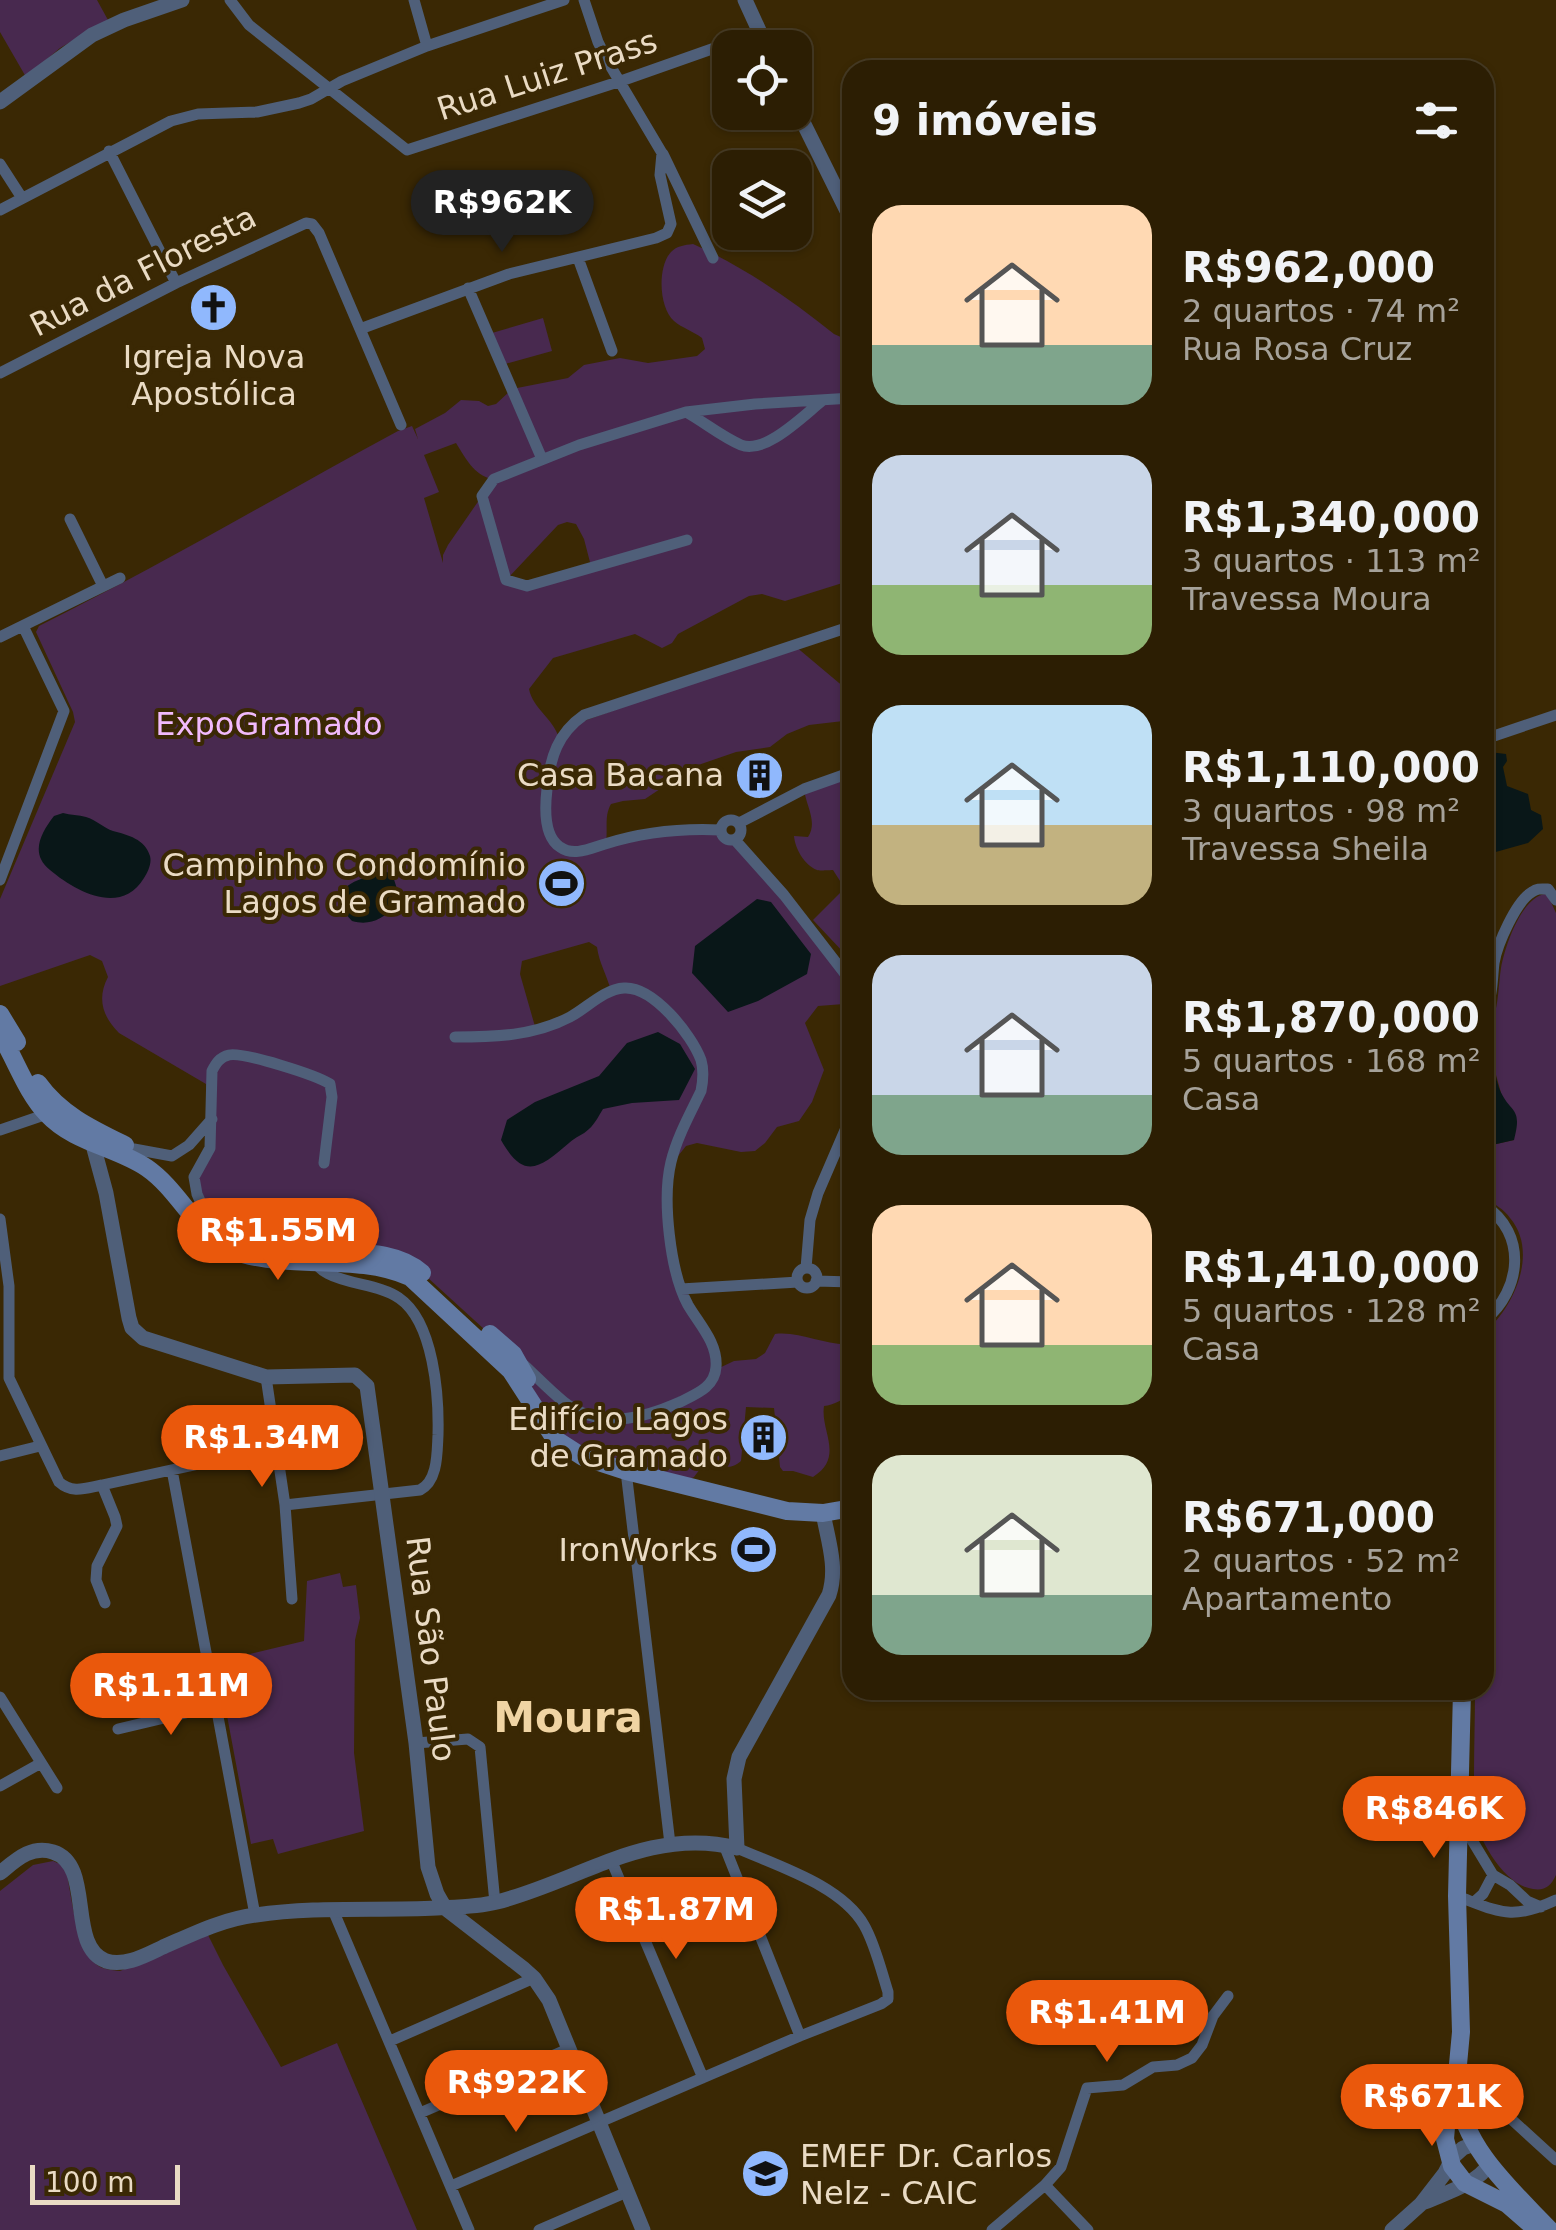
<!DOCTYPE html>
<html lang="pt">
<meta charset="utf-8">
<style>
:root{--surface:#2c1e03;--page:#382b12;--text:#f1f3f6;--muted:#a6a29a;--line:#483c25;--accent:#ea580c}
body{margin:0;font-family:"DejaVu Sans",sans-serif;background:var(--page);color:var(--text);height:100vh;display:flex;flex-direction:column;font-size:38px;white-space:nowrap}
*{box-sizing:border-box;margin:0}
p{font-size:32px;color:var(--muted)}
.icon{flex:none;width:55px;height:55px;fill:none;stroke:currentColor;stroke-width:2;stroke-linecap:round;stroke-linejoin:round}
.map{position:relative;flex:1;overflow:hidden}
.panel{position:absolute;left:842px;top:60px;width:652px;height:1640px;display:flex;flex-direction:column;background:var(--surface);border-radius:30px;box-shadow:0 2px 8px #0004,0 0 0 2px var(--line)}
.panel>*{flex:none}
.controls{position:absolute;left:712px;top:30px;display:grid;gap:20px}
.controls a{display:grid;place-items:center;width:100px;height:100px;border-radius:20px;background:var(--surface);box-shadow:0 2px 8px #0004,0 0 0 2px var(--line);font-size:50px}
.scale{position:absolute;left:30px;bottom:25px;width:150px;box-sizing:border-box;padding-left:10px;border:5px solid #eadbc4;border-top:0;font-size:28px;line-height:35px;white-space:nowrap;color:#eadbc4;-webkit-text-stroke:8px #3a2804;paint-order:stroke}
.price{position:absolute;translate:-50% -85px;padding:0 22px;border-radius:35px;background:var(--accent);color:#fff;font-size:32px;line-height:65px;filter:drop-shadow(0 2px 5px #0008)}
.price::after{content:'';position:absolute;left:50%;top:60px;width:30px;height:22px;margin-left:-15px;background:inherit;clip-path:polygon(0 0,100% 0,50% 100%)}
.price.selected{background:#222;color:#fff}
ul{padding:0;list-style:none}
li{display:flex;align-items:center;gap:30px;height:250px;padding:0 30px}
li span{display:grid;place-items:center;flex:none;width:280px;height:200px;border-radius:30px;color:#555}
li>.icon{margin-inline-start:auto}
span .icon{width:120px;height:120px;fill:#fffc;stroke-width:1}
li b{font-size:42px}
h2{display:flex;justify-content:space-between;align-items:center;height:120px;padding:0 30px;font-size:42px}
.map>svg:first-child{display:block}
.green{fill:#48294f;fill-rule:evenodd}
.water{fill:#091718}
.lines{fill:none;stroke-linecap:round;stroke-linejoin:round}
.minor{stroke:#4f5f79;stroke-width:11}
.tertiary{stroke:#4f5f79;stroke-width:15}
.secondary{stroke:#627aa4;stroke-width:18}
.labels{text-anchor:middle;dominant-baseline:central;stroke-width:8;stroke-linejoin:round;paint-order:stroke}
.street-label{font-size:32px;fill:#eadbc4;stroke:#3a2804}
.poi-label{font-size:32px;fill:#eadbc4;stroke:#3a2804;text-anchor:end}
.park-label{font-size:32px;fill:#f1bafc;stroke:#3a2804}
.district-label{font-size:42px;font-weight:bold;fill:#f0d4a3;stroke:#3a2804}
</style>
<div class="map">
<svg width="1556" height="2230" viewBox="0 0 1556 2230">
<rect width="100%" height="100%" fill="#3a2804"/>
<path class="green" d="M0 0H97L108 20 60 48 26 77 0 32Z
M693 244C744 267 790 299 834 334L843 338 852 337V580L785 601 762 594 749 596 678 634 672 643 662 648 635 634 553 658 529 689C533 709 553 718 559 738L567 727 795 646 845 688 852 686V720L809 725 787 734 770 747 736 752 678 772 665 779 660 789 645 799 623 801 611 804C604 816 608 829 606 842L659 831 721 834 727 840H735L852 987V997L844 1004 818 1006 805 1023 824 1070 812 1102 799 1121 777 1127 765 1143 755 1151 741 1152 697 1143 686 1146 670 1166 675 1269 714 1346 717 1369 734 1361 756 1359 765 1353 775 1334C802 1331 827 1347 852 1344V1395C842 1399 834 1405 824 1406 820 1431 845 1457 813 1477L793 1471H783L780 1467 774 1408 746 1407 741 1461C726 1474 720 1461 706 1461L694 1477 679 1484 567 1448 528 1380 531 1372 416 1267 377 1254 249 1245 222 1232 208 1219 195 1185 207 1155 212 1119 206 1084 119 1033C102 1016 97 998 108 977L102 961 90 955 0 986V899L75 722 73 712 36 632 39 626C161 565 278 496 398 431L412 426 418 439 415 429 445 413 461 400 479 401 488 406 496 404 512 389 568 378 584 365 620 358 648 363 697 356 705 349 702 338C693 331 682 328 674 321 659 308 657 267 671 252 677 246 684 245 693 244ZM456 443C467 460 472 473 493 480L448 545 443 555V563L424 498 439 492 424 455ZM567 522 576 524 584 539 591 566 527 586 507 579 558 525ZM589 942 597 947C599 963 607 975 611 991L536 1030 520 974 522 961Z
M543 318 552 351 505 364 492 333Z
M852 772V949L845 954 813 920 842 891V884L833 870C831 870 819 871 817 870 804 865 795 848 794 836L808 837C818 822 806 806 804 789Z
M1545 894 1549 898 1556 913V1875C1551 1886 1545 1891 1533 1889 1505 1886 1478 1840 1474 1814 1472 1802 1474 1788 1474 1775 1474 1747 1475 1718 1475 1690H1485V1332C1514 1307 1539 1252 1510 1218 1504 1209 1494 1204 1485 1198V1167L1489 1160 1487 1149 1492 1145 1514 1140 1493 1064 1496 1030 1491 1024C1499 1007 1498 987 1501 968 1505 946 1521 898 1545 894Z
M340 1573 343 1587 356 1585 360 1618 355 1640 354 1753 364 1831 278 1854 273 1839 251 1844 217 1662 304 1641 307 1581Z
M53 1861 62 1865 67 1875C72 1899 77 1951 97 1965 104 1970 112 1970 120 1971L208 1935 223 1965 281 2067 337 2043 417 2230H0V1891L33 1865Z"/>
<path class="water" d="M1489 752 1506 754 1507 761 1503 767 1507 786 1528 794 1531 810 1541 815 1543 829 1528 843 1485 855V754Z
M63 813C70 815 79 815 86 817 96 820 104 828 113 831 128 835 145 839 150 856 152 863 148 872 144 878 121 916 76 892 50 870 30 854 40 834 54 816Z
M386 872 392 873 397 889 395 907C382 919 370 926 352 921 348 916 343 912 341 906 333 882 371 876 386 872Z
M757 899 771 902 811 954 807 974 758 1001 728 1012 692 973 695 946Z
M1489 1022 1496 1030C1494 1050 1492 1068 1499 1088 1510 1115 1523 1105 1514 1140L1492 1145 1485 1140V1024Z
M658 1032 680 1044 695 1069 679 1100 632 1103 603 1109C599 1115 595 1124 589 1129 583 1135 575 1137 569 1143 540 1168 524 1181 501 1140L507 1120 535 1102 599 1076 627 1043Z"/>
<g class="lines">
<path class="minor" d="M230 0 249 25 407 150 621 81 760 32
M414 0 427 46
M109 151 176 283
M663 154 713 258
M0 164 22 198
M0 210 171 121 198 114 257 112 299 103 311 99 342 81 427 46 564 0
M578 258 612 351
M468 288 542 459
M360 329 509 274 656 238 667 233 671 224 660 175 662 153 608 62 598 42 584 0
M0 373 176 283 306 223 312 224 319 233 401 425
M686 412C704 422 722 437 741 445 765 455 804 415 822 401
M70 519 103 586
M687 540 527 586 506 580 482 496 494 479 579 445 686 412 755 404 852 398
M0 637 120 578
M1485 739 1556 715
M721 830a10 10 0 1 1 20 0a10 10 0 1 1-20 0Z
M739 823 804 789 852 772
M721 830C680 828 643 832 605 844 591 848 574 857 560 847 543 836 545 806 547 789 550 757 558 733 584 715L852 626
M735 840 784 895 852 983
M0 880 64 711 23 626
M1485 1010C1493 996 1492 979 1494 963 1497 945 1516 901 1532 892 1538 888 1541 889 1548 889L1556 900
M455 1037C495 1037 534 1036 570 1017 587 1008 604 989 624 988 653 986 692 1035 701 1060 704 1070 703 1081 701 1091 690 1114 677 1137 671 1162 662 1199 670 1272 688 1305 699 1324 718 1343 716 1367 715 1387 696 1394 680 1402 642 1419 600 1430 564 1402 550 1391 537 1377 524 1365
M0 1130 47 1114
M134 1149 172 1156 189 1145 212 1119
M1485 1206C1527 1233 1522 1290 1485 1320
M0 1219 9 1286V1378L59 1482C72 1494 86 1488 102 1485L277 1447
M208 1219 197 1194 194 1177 210 1148 212 1071C216 1063 220 1057 229 1055 244 1052 316 1075 330 1084L332 1097 324 1163
M806 1268 810 1220 818 1193 852 1114
M797 1278a10 10 0 1 1 20 0a10 10 0 1 1-20 0Z
M816 1281 852 1282
M681 1289 798 1282
M266 1377 285 1505 292 1599
M0 1456 40 1446
M172 1470 255 1915
M626 1471 670 1844
M102 1485 115 1517 117 1526 97 1566 96 1580 105 1603
M285 1505 420 1490C438 1481 437 1453 438 1435 439 1396 434 1322 399 1298 373 1279 316 1287 310 1250
M0 1697 57 1788
M118 1729 215 1706
M416 1743 468 1739 480 1747 495 1903
M0 1786 41 1763
M1461 1822 1493 1875 1510 1885 1527 1901 1541 1907
M724 1845 800 2036
M612 1862 703 2078
M1457 1896C1500 1912 1511 1921 1556 1900
M1474 1902 1483 1894 1493 1875
M333 1910 469 2230
M390 2041 534 1978
M1498 2107 1556 2160
M420 2113 568 2049
M1045 2185 1088 2230
M451 2186 800 2036 881 2004 888 1999V1992C881 1970 875 1944 864 1925 841 1885 777 1866 737 1848
M539 2230 627 2192
M992 2230 1045 2185 1061 2167 1087 2088 1123 2085 1153 2067 1177 2065 1192 2058 1202 2045 1213 2016 1228 1996"/>
<path class="tertiary" d="M745 0 767 48
M0 102 92 35 124 20 182 0
M795 106 852 221
M90 1134 106 1193 129 1318 132 1328 143 1338 266 1377 355 1375 367 1386 416 1743 428 1867 437 1894 445 1908 524 1969 534 1978 549 2000 643 2230
M0 1873C16 1860 31 1845 53 1852 95 1865 66 1946 106 1961 125 1967 146 1955 163 1947 193 1934 223 1919 256 1915 315 1906 377 1911 437 1908 458 1907 477 1907 497 1902 580 1881 648 1826 737 1848L734 1779 739 1757 829 1595C838 1568 828 1540 823 1513
M1425 2202C1445 2193 1479 2183 1489 2164
M1392 2230 1421 2204 1445 2173 1453 2157 1463 2148 1475 2144"/>
<path class="secondary" d="M0 1014 17 1042
M0 1034C16 1060 26 1092 47 1114 74 1143 116 1147 147 1168 183 1193 199 1242 243 1254 297 1269 358 1254 410 1277L511 1371 555 1439 583 1457 626 1471 787 1511 823 1513 852 1508
M38 1083C60 1114 92 1129 125 1145
M328 1251C360 1253 398 1251 422 1273
M490 1334 513 1354 527 1379
M1462 1690 1457 1896 1461 2032 1456 2086 1447 2115 1445 2139 1452 2166 1465 2183 1507 2204 1537 2230
M1457 2092C1464 2149 1512 2190 1550 2230"/>
</g>
<defs>
<symbol id="church-disc" viewBox="-11 -11 22 22"><circle r="9.5" fill="#90b8fd" stroke="#3a2804"/><path d="M-1.2-6h2.4v3.5h3.3v2.4h-3.3V6h-2.4V-.1h-3.3v-2.4h3.3Z" fill="#111"/></symbol>
<symbol id="building-disc" viewBox="-11 -11 22 22"><circle r="9.5" fill="#90b8fd" stroke="#3a2804"/><path d="M-4-6H4V6H1V3H-1V6H-4ZM-2.5-4.3h1.7v1.8h-1.7ZM.8-4.3h1.7v1.8H.8ZM-2.5-1h1.7V.8h-1.7ZM.8-1h1.7V.8H.8Z" fill="#111"/></symbol>
<symbol id="stadium-disc" viewBox="-11 -11 22 22"><circle r="9.5" fill="#90b8fd" stroke="#3a2804"/><path d="M0-5a6.5 5 0 1 0 0 10a6.5 5 0 1 0 0-10ZM-3.5-1.8h7v3.6h-7Z" fill="#111"/></symbol>
<symbol id="school-disc" viewBox="-11 -11 22 22"><circle r="9.5" fill="#90b8fd" stroke="#3a2804"/><path d="M0-5L7-2L0 1L-7-2ZM-4 1L0 2.5L4 1V4Q0 6-4 4Z" fill="#111"/></symbol>
</defs>
<g fill-rule="evenodd">
<use href="#church-disc" x="186" y="280" width="55" height="55"/>
<use href="#building-disc" x="732" y="748" width="55" height="55"/>
<use href="#stadium-disc" x="534" y="856" width="55" height="55"/>
<use href="#building-disc" x="736" y="1410" width="55" height="55"/>
<use href="#stadium-disc" x="726" y="1522" width="55" height="55"/>
<use href="#school-disc" x="738" y="2146" width="55" height="55"/>
</g>
<g class="labels">
<g class="street-label">
<text transform="translate(547 75) rotate(-18)">Rua Luiz Prass</text>
<text transform="translate(143 271) rotate(-27)">Rua da Floresta</text>
<text transform="translate(431 1649) rotate(83)">Rua São Paulo</text>
</g>
<g class="poi-label">
<text x="214" y="357" text-anchor="middle">Igreja Nova<tspan x="214" dy="37">Apostólica</tspan></text>
<text x="724" y="775">Casa Bacana</text>
<text x="526" y="865">Campinho Condomínio<tspan x="526" dy="37">Lagos de Gramado</tspan></text>
<text x="728" y="1419">Edifício Lagos<tspan x="728" dy="37">de Gramado</tspan></text>
<text x="718" y="1550">IronWorks</text>
<text x="800" y="2156" text-anchor="start">EMEF Dr. Carlos<tspan x="800" dy="37">Nelz - CAIC</tspan></text>
</g>
<g class="park-label">
<text x="269" y="724">ExpoGramado</text>
</g>
<g class="district-label">
<text x="568" y="1717">Moura</text>
</g>
</g>
</svg>
<div class="controls">
<a><svg class="icon" aria-label="locate" viewBox="0 0 24 24"><circle cx="12" cy="12" r="6"/><path d="M12 2v4M12 18v4M2 12h4M18 12h4"/></svg></a>
<a><svg class="icon" aria-label="layers" viewBox="0 0 24 24"><path d="M12 4l9 5-9 5-9-5zM3 14l9 5 9-5"/></svg></a>
</div>
<div class="scale">100 m</div>
<b class="price selected" style="left:502px;top:255px">R$962K</b>
<b class="price" style="left:278px;top:1283px">R$1.55M</b>
<b class="price" style="left:262px;top:1490px">R$1.34M</b>
<b class="price" style="left:171px;top:1738px">R$1.11M</b>
<b class="price" style="left:1434px;top:1861px">R$846K</b>
<b class="price" style="left:676px;top:1962px">R$1.87M</b>
<b class="price" style="left:1107px;top:2065px">R$1.41M</b>
<b class="price" style="left:516px;top:2135px">R$922K</b>
<b class="price" style="left:1432px;top:2149px">R$671K</b>
<section class="panel">
<h2>9 imóveis<svg class="icon" aria-label="filters" viewBox="0 0 24 24"><path d="M4 7h16M4 17h16"/><circle cx="9" cy="7" r="2"/><circle cx="15" cy="17" r="2"/></svg></h2>
<ul>
<li><span style="background:linear-gradient(#ffd9b3 70%,#7fa58c 0)"><svg class="icon" aria-label="home" viewBox="0 0 24 24"><path d="M3 11l9-7 9 7M6 9v11h12V9"/></svg></span><div><b>R$962,000</b><p>2 quartos · 74 m²</p><p>Rua Rosa Cruz</p></div></li>
<li><span style="background:linear-gradient(#c9d6e8 65%,#8fb573 0)"><svg class="icon" aria-label="home" viewBox="0 0 24 24"><path d="M3 11l9-7 9 7M6 9v11h12V9"/></svg></span><div><b>R$1,340,000</b><p>3 quartos · 113 m²</p><p>Travessa Moura</p></div></li>
<li><span style="background:linear-gradient(#bfe0f5 60%,#c2b280 0)"><svg class="icon" aria-label="home" viewBox="0 0 24 24"><path d="M3 11l9-7 9 7M6 9v11h12V9"/></svg></span><div><b>R$1,110,000</b><p>3 quartos · 98 m²</p><p>Travessa Sheila</p></div></li>
<li><span style="background:linear-gradient(#c9d6e8 70%,#7fa58c 0)"><svg class="icon" aria-label="home" viewBox="0 0 24 24"><path d="M3 11l9-7 9 7M6 9v11h12V9"/></svg></span><div><b>R$1,870,000</b><p>5 quartos · 168 m²</p><p>Casa</p></div></li>
<li><span style="background:linear-gradient(#ffd9b3 70%,#8fb573 0)"><svg class="icon" aria-label="home" viewBox="0 0 24 24"><path d="M3 11l9-7 9 7M6 9v11h12V9"/></svg></span><div><b>R$1,410,000</b><p>5 quartos · 128 m²</p><p>Casa</p></div></li>
<li><span style="background:linear-gradient(#dfe7d0 70%,#7fa58c 0)"><svg class="icon" aria-label="home" viewBox="0 0 24 24"><path d="M3 11l9-7 9 7M6 9v11h12V9"/></svg></span><div><b>R$671,000</b><p>2 quartos · 52 m²</p><p>Apartamento</p></div></li>
</ul>
</section>
</div>
